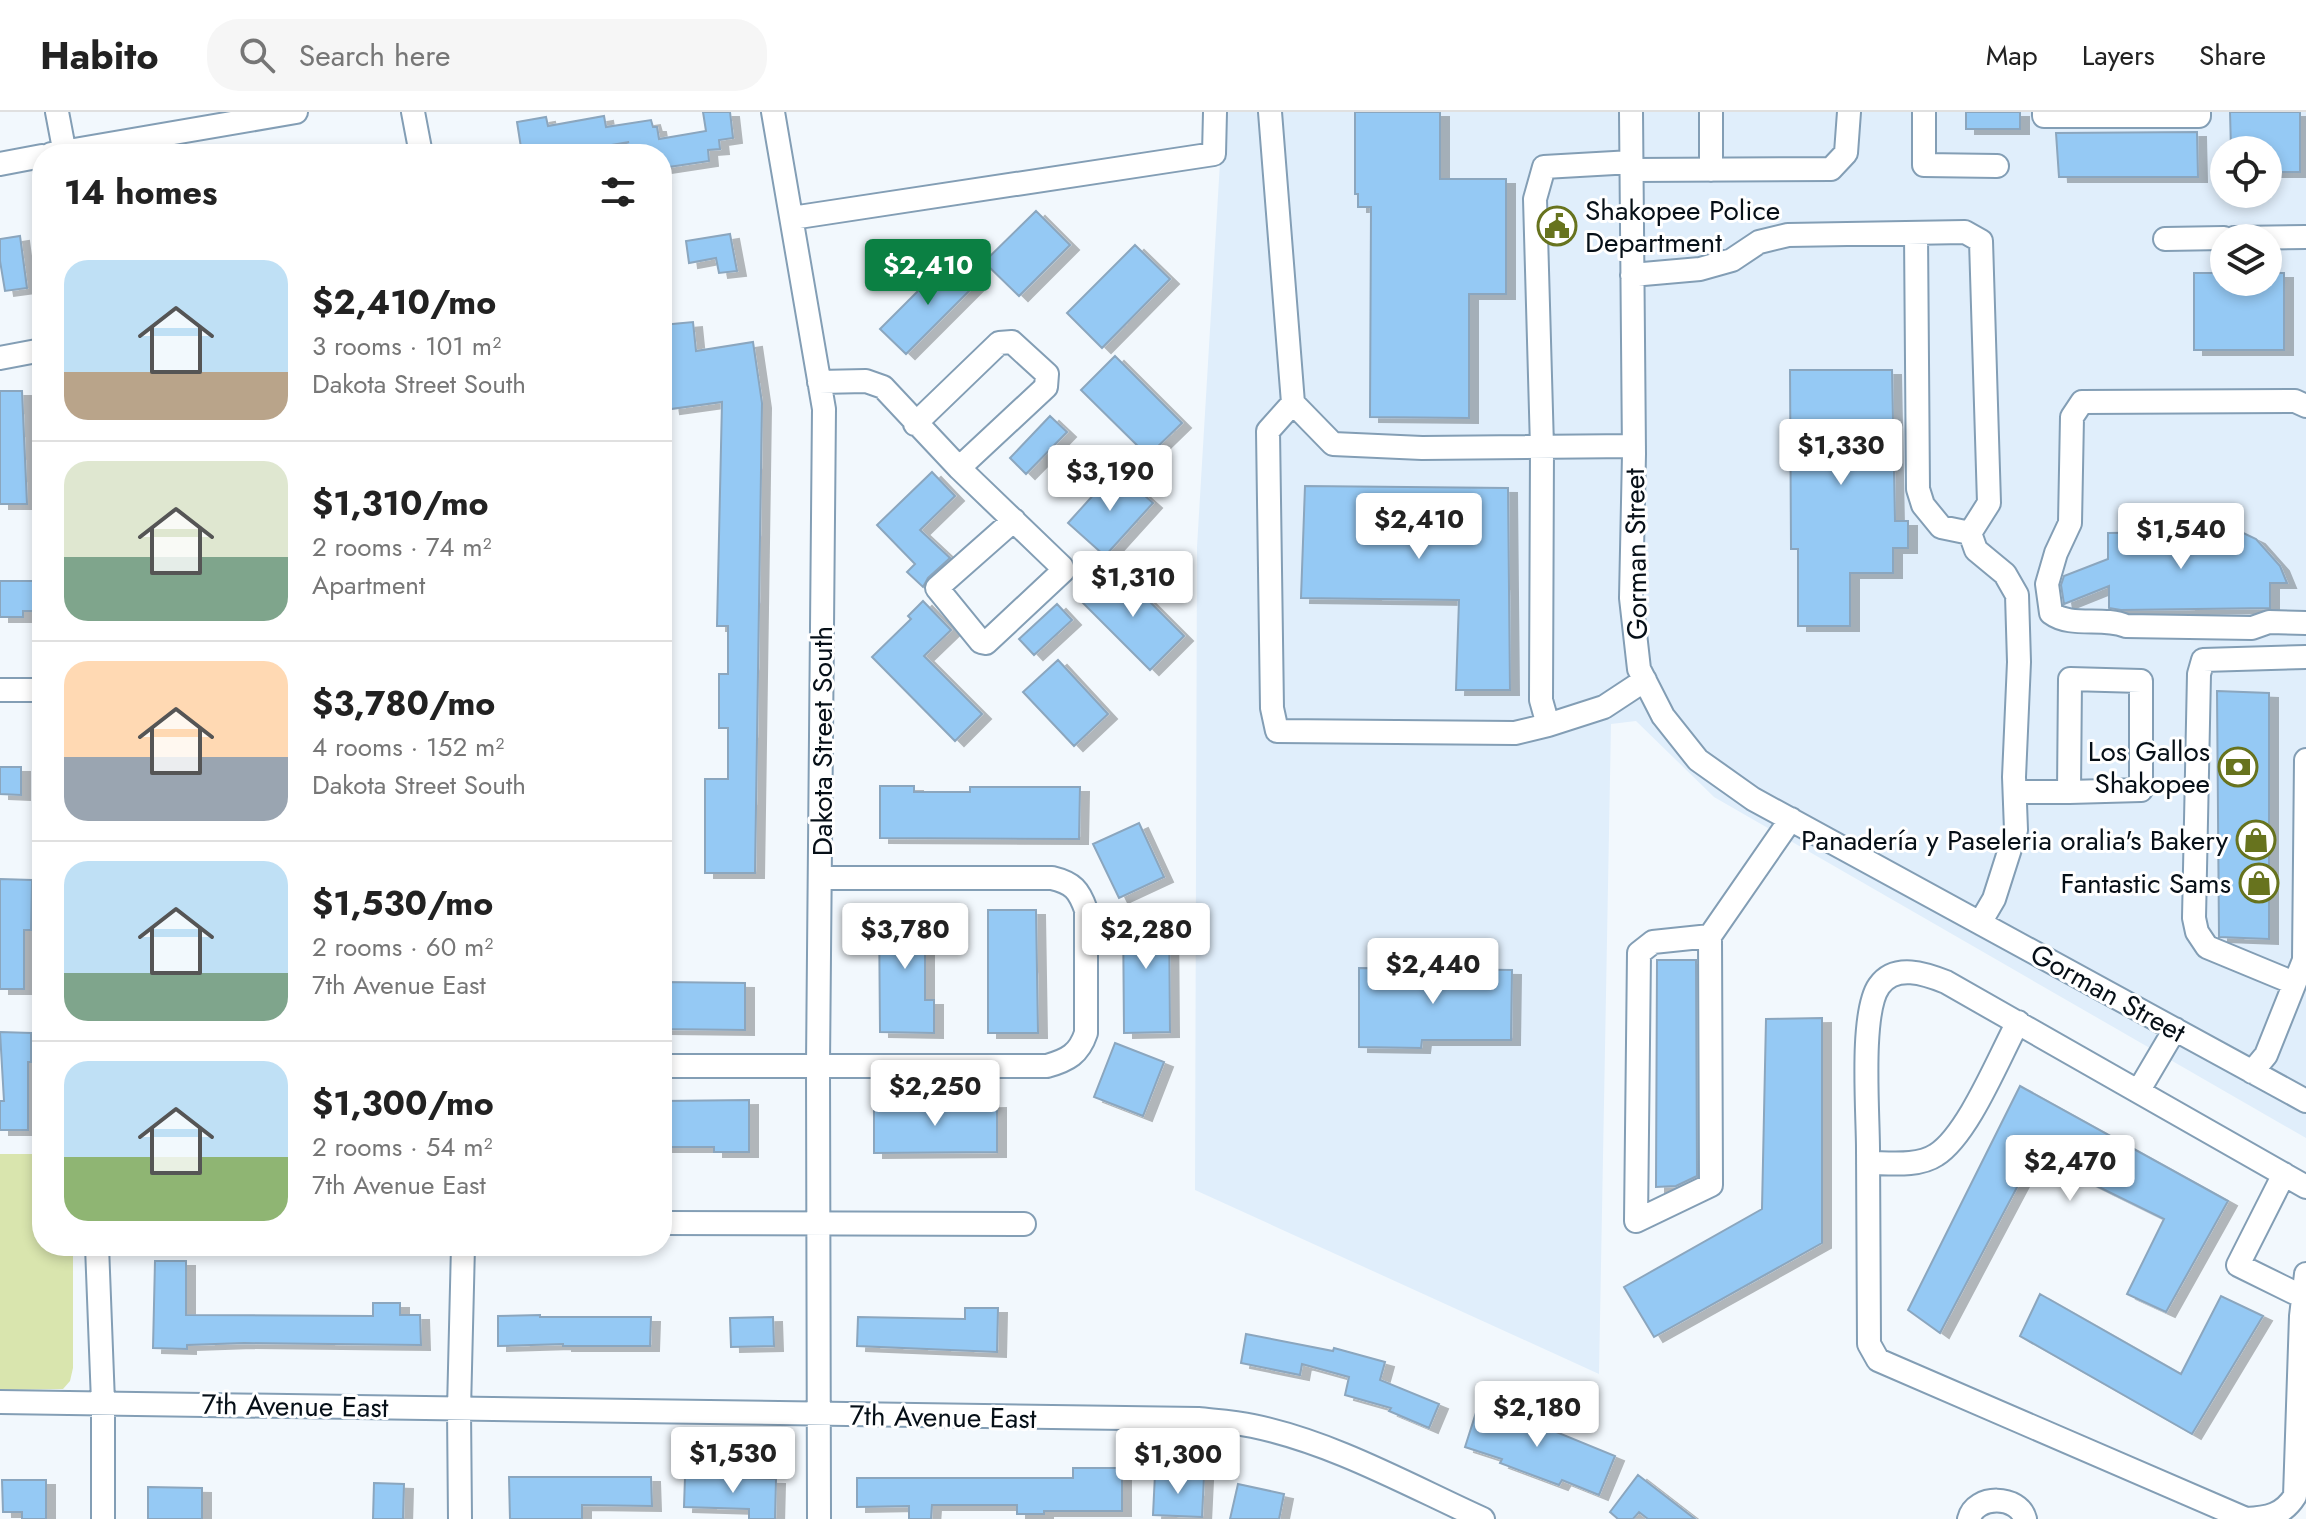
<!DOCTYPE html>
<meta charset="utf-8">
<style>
:root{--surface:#fff;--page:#f6f6f6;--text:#222;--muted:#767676;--line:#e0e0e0;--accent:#0b8043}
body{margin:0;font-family:Jost,sans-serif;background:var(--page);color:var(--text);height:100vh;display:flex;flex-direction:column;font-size:30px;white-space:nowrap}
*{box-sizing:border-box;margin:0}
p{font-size:26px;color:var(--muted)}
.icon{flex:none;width:44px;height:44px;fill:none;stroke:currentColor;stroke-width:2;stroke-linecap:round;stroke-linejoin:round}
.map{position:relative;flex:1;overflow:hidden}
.side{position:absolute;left:32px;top:32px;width:640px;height:1112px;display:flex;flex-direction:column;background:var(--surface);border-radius:32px;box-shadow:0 4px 12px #0003}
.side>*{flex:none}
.controls{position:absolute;left:2210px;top:24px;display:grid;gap:16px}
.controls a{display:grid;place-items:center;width:72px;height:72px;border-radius:50%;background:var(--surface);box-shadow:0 4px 12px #0003;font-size:40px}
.price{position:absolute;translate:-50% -68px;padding:0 18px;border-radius:8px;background:#fff;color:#222;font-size:26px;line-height:52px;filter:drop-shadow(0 2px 4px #0008)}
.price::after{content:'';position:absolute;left:50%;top:48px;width:24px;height:18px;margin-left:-12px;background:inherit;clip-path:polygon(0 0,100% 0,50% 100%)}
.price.selected{background:var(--accent);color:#fff}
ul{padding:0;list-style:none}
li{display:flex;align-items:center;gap:24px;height:200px;padding:0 32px}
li+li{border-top:2px solid var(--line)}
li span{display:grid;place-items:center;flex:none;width:224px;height:160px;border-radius:24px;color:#555}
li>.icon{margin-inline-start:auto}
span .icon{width:96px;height:96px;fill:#fffc;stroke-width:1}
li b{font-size:34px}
h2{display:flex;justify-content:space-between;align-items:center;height:96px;padding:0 32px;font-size:34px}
header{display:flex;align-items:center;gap:48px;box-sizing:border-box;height:112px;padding:0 40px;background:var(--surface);border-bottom:2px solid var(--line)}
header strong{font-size:38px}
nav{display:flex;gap:44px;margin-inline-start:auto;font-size:28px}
.search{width:560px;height:72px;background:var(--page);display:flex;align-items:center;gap:20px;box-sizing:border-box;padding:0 28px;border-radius:32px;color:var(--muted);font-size:30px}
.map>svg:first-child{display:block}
.built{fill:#e0eefb;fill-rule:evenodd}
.park{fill:#d9e5ae}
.building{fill:#95c9f4;stroke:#8ba6be;stroke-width:2;filter:url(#shadow)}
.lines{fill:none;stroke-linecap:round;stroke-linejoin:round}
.minor-casing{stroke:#839eb5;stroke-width:26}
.minor{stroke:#fff;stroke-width:22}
.labels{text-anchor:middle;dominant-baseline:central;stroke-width:6;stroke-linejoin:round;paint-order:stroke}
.poi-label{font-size:28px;fill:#060f17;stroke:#fff;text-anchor:end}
.street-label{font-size:28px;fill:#060f17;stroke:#fff}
</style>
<header>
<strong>Habito</strong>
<div class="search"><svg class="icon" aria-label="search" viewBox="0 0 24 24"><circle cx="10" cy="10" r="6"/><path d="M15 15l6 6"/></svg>Search here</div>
<nav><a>Map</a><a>Layers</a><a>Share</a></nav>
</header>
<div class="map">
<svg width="2306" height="1407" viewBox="0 0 2306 1407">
<defs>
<filter id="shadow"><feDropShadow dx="9" dy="5" stdDeviation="0" flood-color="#0004"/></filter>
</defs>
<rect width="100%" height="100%" fill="#f2f8fd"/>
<path class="built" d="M1223 0H2306V1026L1714 685 1636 609 1611 612 1599 1262 1195 1078 1197 435ZM2224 38H2268V82H2224ZM2224 126H2268V170H2224Z"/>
<path class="park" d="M0 1042H42V1134H73V1256L70 1269 63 1277 0 1278Z"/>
<path class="building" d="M703 0H730L733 26 719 28 720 37 708 38 709 49 662 56V42H624L623 32 629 30 559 42H522L517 10 546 5 548 14 604 4 606 15 651 8 653 15H657L659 27 706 19Z
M1355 0H1440V67H1506V182H1469V306L1370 305 1371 95H1358V82H1355Z
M1966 0H2020V17H1966Z
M2230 0H2300V60H2268V38H2231Z
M2197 20 2198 65H2059L2056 21Z
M1036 99 1070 133 1019 184 984 150Z
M730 122 737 159 719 161 716 146 689 151 686 129Z
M20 124 27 176 5 179 0 149V127Z
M1135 133 1170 167 1102 236 1067 201Z
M949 148 975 173 906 242 880 217Z
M2194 161H2224V170H2268V161H2284V238H2194Z
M693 210 696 239 753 230 762 291 755 761H705V667H728V616H719V562H728V514H717L722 290 671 297 662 237V213Z
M1115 244 1182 311 1148 344 1081 278Z
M1790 258H1892L1895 409H1908V436H1893V461H1850V514H1798V437H1791Z
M0 279H22L27 392H0Z
M1050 304 1067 320 1026 362 1010 346Z
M1116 358 1153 391 1105 444 1068 411Z
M932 360 955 384 920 418 950 446 928 466 923 475 907 460 915 452 877 413Z
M1305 374 1508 376 1510 578H1456L1459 488 1301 486Z
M2183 410H2212L2211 414 2233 416 2256 427 2280 454 2287 471H2270V496L2121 498 2109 496V474L2064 492 2061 473 2064 464 2108 447V421L2183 420Z
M1116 456 1184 524 1150 558 1082 490Z
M0 469H34V499H23V505H0Z
M923 489 951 518 924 544 982 602 955 629 872 545 911 507 908 504Z
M1057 492 1072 508 1034 543 1019 527Z
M1058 548 1108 602 1074 634 1023 580Z
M2217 579 2269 581V827L2219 825Z
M0 655H21V683L0 682Z
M880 674H914V680H970V675H1080L1079 727 880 726Z
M1139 711 1164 765 1119 786 1093 732Z
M0 767 32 768 31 818H24V877H0Z
M879 797H933V826H925V888H934V921L880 920Z
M988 798H1036L1038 921H988Z
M1123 798H1169L1170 920 1124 921Z
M1657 848H1696L1697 1064 1676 1074 1656 1075Z
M1359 856 1512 858 1511 928H1422L1421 936 1359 935Z
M662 870 745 871V918L662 917Z
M1822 906V1131L1654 1225 1624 1175 1762 1097 1766 907Z
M0 920 31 921V950H28V1018H0V989H4Z
M1115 931 1164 950 1143 1004 1094 985Z
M2020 974 2228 1089 2166 1200 2127 1182 2164 1107 2034 1043 1940 1221 1908 1198Z
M749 988V1040H714V1035H662V989Z
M900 991V994L997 991V1040L874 1041V992Z
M155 1149H186V1203L373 1204V1191H400V1203H420L421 1233 244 1231 187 1233V1237L153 1236Z
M2040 1182 2181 1262 2221 1184 2263 1204 2192 1322 2020 1224Z
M965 1196H998L997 1240 857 1234 858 1205 965 1207Z
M540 1203V1205H651L650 1234H563V1232L498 1234V1204Z
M773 1205 774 1234 731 1235 730 1206Z
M1246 1222 1333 1239 1334 1236 1385 1250 1380 1268 1439 1292 1429 1316 1389 1299 1391 1296 1345 1283 1349 1265 1302 1252 1300 1263 1241 1251Z
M1480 1288 1541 1308 1539 1313 1615 1344 1599 1383 1562 1368 1559 1373 1500 1351 1502 1347 1465 1335Z
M1073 1356H1122V1399H1044V1402H1017V1393H932L931 1407H909V1394L857 1395V1366H1073Z
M1155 1362 1204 1364 1202 1405 1153 1403Z
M1638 1363 1695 1407H1648L1639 1400 1633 1407H1618L1610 1400Z
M509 1365H651L652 1394 582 1393V1407H510Z
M685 1365 776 1367 775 1407H749V1397L684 1395Z
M2 1368H46V1407H22V1400H3Z
M374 1371 404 1372 403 1407H373Z
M1238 1372 1284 1382 1279 1407H1230Z
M148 1375 202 1376V1407H148Z"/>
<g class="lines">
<defs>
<path id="minor" d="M57 0 65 42
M413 0 421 42
M773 0 824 297 818 952 819 1407
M1270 0 1293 291 1333 332 1422 336 1634 334
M1631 0 1634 342 1631 486 1639 557 1663 604 1698 648 1753 687 2306 989
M1924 0V53L1997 54
M2044 0V4H2199V0
M51 42 296 0
M1632 50 1544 55 1535 87 1542 335 1541 588 1548 613 1604 595 1645 568
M0 52 42 44
M1632 58 1831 57 1846 41 1849 0
M1711 58V0
M792 106 1214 42 1215 0
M1916 121 1918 377 1923 393 1941 415 1970 421
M2234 126 2306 125
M2165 127 2224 126
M1632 163 1700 157 1732 148 1759 130 1788 123 1965 120 1981 129 1989 391 1970 421 1976 438 2005 462 2017 483 2019 550 2014 665 2016 718 1994 787 1980 811
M0 246 42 238
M819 270 866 269 883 275 959 356 1046 275 1047 262 1012 230 999 231 915 312
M1293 291 1268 319 1272 596 1277 619 1515 621 1548 613
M2306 294 2295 289 2082 290 2072 305 2070 411 2056 441 2047 472 2051 501C2071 516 2103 504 2126 514L2252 516 2269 510 2306 511
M959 356 1062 455 1063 459 986 531 981 530 937 476 1014 408
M0 578H42
M2015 680H2069L2070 567 2141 569V678L2069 680
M1710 824 1711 1073 1636 1109 1639 841 1653 830 1710 824 1791 707
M2294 871 2207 835 2197 820 2194 806 2199 562 2203 548 2306 545
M662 954H1047C1068 948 1079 942 1086 921V798C1079 778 1073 771 1052 766H821
M2252 960 2266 943 2304 848 2306 648
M2139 978 2175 917
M1868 1051C1889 1051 1918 1055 1936 1043 1968 1023 1999 945 2018 910
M2284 1062 2238 1153 2303 1185
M2306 1075 1946 870C1926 862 1895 851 1879 874 1860 901 1868 1000 1868 1037 1868 1102 1869 1167 1869 1232L1878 1248 2246 1407C2268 1406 2283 1403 2295 1384L2301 1204 2306 1162
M662 1111 1024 1112
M97 1134 103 1290V1407
M0 1290 1198 1307C1216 1309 1235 1310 1253 1314 1334 1331 1408 1373 1483 1407
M460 1407 459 1297 463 1134
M1969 1407C1975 1382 2019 1383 2025 1407"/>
</defs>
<use href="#minor" class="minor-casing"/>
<use href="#minor" class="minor"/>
</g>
<defs>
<symbol id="civic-ring" viewBox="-11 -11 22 22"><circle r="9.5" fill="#fff" stroke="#67731e" stroke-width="1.5"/><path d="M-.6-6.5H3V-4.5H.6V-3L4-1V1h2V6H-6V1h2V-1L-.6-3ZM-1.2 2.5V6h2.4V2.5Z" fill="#67731e"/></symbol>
<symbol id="bank-ring" viewBox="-11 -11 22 22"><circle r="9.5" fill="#fff" stroke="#67731e" stroke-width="1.5"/><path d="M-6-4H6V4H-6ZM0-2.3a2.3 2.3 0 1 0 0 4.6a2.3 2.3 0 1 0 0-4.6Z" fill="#67731e"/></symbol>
<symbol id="shop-ring" viewBox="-11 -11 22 22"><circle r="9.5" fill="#fff" stroke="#67731e" stroke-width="1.5"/><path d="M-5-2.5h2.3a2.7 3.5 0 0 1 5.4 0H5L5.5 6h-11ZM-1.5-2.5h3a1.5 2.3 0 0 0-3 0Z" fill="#67731e"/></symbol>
</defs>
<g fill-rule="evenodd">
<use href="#civic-ring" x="1535" y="92" width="44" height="44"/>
<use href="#bank-ring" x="2216" y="633" width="44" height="44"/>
<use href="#shop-ring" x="2234" y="706" width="44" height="44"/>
<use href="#shop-ring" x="2237" y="749" width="44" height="44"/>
</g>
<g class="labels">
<g class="poi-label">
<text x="1585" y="98" text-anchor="start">Shakopee Police<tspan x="1585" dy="32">Department</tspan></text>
<text x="2210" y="639">Los Gallos<tspan x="2210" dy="32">Shakopee</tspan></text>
<text x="2228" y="728">Panadería y Paseleria oralia's Bakery</text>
<text x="2231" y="771">Fantastic Sams</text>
</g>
<g class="street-label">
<text transform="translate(1636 442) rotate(-91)">Gorman Street</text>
<text transform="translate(822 629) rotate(-90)">Dakota Street South</text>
<text transform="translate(2108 881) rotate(29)">Gorman Street</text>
<text transform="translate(295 1294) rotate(1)">7th Avenue East</text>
<text transform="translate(943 1305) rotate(1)">7th Avenue East</text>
</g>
</g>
</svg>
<div class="controls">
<a><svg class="icon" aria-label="locate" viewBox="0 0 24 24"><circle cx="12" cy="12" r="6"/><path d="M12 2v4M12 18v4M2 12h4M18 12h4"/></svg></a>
<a><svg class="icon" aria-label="layers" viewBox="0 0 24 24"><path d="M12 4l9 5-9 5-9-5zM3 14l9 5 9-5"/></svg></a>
</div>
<b class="price selected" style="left:928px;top:195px">$2,410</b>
<b class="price" style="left:1841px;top:375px">$1,330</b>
<b class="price" style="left:1110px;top:401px">$3,190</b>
<b class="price" style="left:1419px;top:449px">$2,410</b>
<b class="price" style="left:2181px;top:459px">$1,540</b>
<b class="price" style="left:1133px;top:507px">$1,310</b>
<b class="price" style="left:905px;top:859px">$3,780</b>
<b class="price" style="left:1146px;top:859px">$2,280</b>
<b class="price" style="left:1433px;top:894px">$2,440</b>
<b class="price" style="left:935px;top:1016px">$2,250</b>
<b class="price" style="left:2070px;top:1091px">$2,470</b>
<b class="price" style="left:1537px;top:1337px">$2,180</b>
<b class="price" style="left:733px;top:1383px">$1,530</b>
<b class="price" style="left:1178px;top:1384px">$1,300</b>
<section class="side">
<h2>14 homes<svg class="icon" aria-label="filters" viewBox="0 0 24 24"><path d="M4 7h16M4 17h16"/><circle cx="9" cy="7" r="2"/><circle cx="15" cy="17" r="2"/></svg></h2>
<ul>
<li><span style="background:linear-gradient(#bfe0f5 70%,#b9a48a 0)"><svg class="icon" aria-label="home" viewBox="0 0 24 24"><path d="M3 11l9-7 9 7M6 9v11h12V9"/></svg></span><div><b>$2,410/mo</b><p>3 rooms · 101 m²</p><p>Dakota Street South</p></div></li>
<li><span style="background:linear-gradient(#dfe7d0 60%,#7fa58c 0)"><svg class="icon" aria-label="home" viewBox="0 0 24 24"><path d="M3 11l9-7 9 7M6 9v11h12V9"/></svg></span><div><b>$1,310/mo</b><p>2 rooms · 74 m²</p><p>Apartment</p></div></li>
<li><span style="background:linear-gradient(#ffd9b3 60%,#9aa5b1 0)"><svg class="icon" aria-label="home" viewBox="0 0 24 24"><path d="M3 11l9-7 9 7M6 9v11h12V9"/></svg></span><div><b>$3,780/mo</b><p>4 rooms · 152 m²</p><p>Dakota Street South</p></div></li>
<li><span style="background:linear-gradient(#bfe0f5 70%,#7fa58c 0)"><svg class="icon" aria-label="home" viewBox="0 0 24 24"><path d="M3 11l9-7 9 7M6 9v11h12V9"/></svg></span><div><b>$1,530/mo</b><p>2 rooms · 60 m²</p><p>7th Avenue East</p></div></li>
<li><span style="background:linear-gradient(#bfe0f5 60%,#8fb573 0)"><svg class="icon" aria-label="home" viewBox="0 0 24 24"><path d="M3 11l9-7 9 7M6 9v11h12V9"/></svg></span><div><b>$1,300/mo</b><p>2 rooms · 54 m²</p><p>7th Avenue East</p></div></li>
</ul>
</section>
</div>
